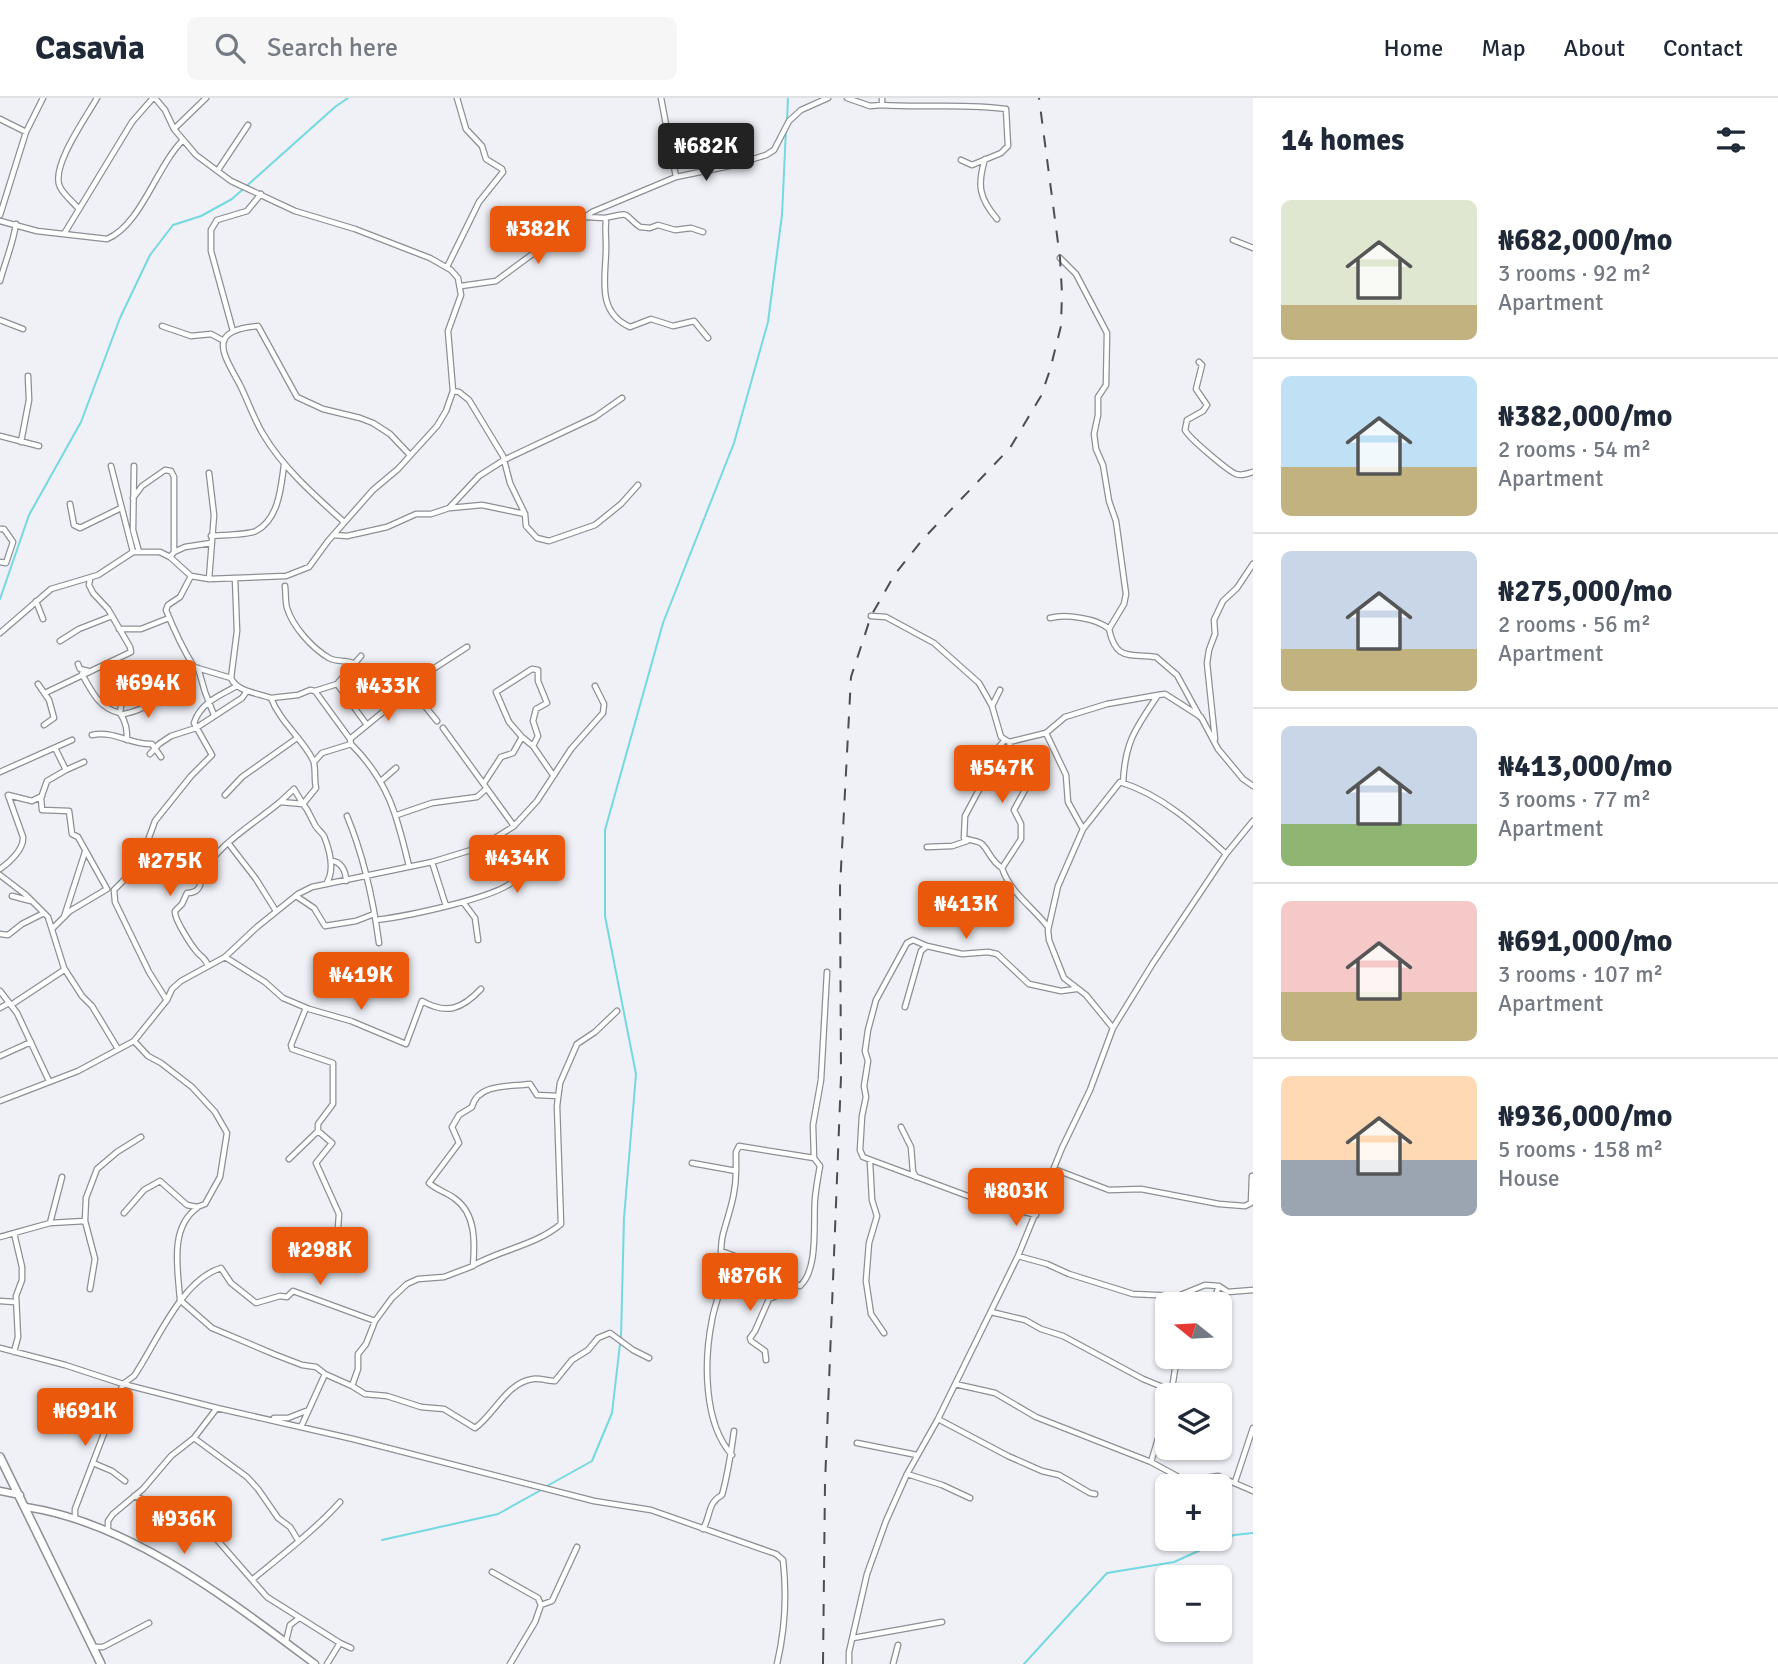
<!DOCTYPE html>
<meta charset="utf-8">
<style>
:root{--surface:#fff;--page:#f6f6f7;--text:#1f2937;--muted:#747a83;--line:#e0e1e3;--accent:#ea580c}
body{margin:0;font-family:Signika,sans-serif;background:var(--page);color:var(--text);height:100vh;display:flex;flex-direction:column;font-size:26px;white-space:nowrap}
*{box-sizing:border-box;margin:0}
p{font-size:23px;color:var(--muted)}
.icon{flex:none;width:38px;height:38px;fill:none;stroke:currentColor;stroke-width:2;stroke-linecap:round;stroke-linejoin:round}
.map{position:relative;flex:1;overflow:hidden}
.details{display:flex;flex-direction:column;background:var(--surface);width:525px}
.details>*{flex:none}
.needle{width:46px;rotate:288deg}
.fabs{position:absolute;left:1155px;top:1194px;display:grid;gap:14px}
.fabs a{display:grid;place-items:center;width:77px;height:77px;border-radius:10px;background:var(--surface);box-shadow:0 2px 5px #0004;font-size:35px}
.price{position:absolute;translate:-50% -60px;padding:0 16px;border-radius:7px;background:var(--accent);color:#fff;font-size:23px;line-height:46px;filter:drop-shadow(0 2px 4px #0008)}
.price::after{content:'';position:absolute;left:50%;top:42px;width:21px;height:16px;margin-left:-10px;background:inherit;clip-path:polygon(0 0,100% 0,50% 100%)}
.price.current{background:#222;color:#fff}
ul{padding:0;list-style:none}
li{display:flex;align-items:center;gap:21px;height:175px;padding:0 28px}
li+li{border-top:2px solid var(--line)}
li span{display:grid;place-items:center;flex:none;width:196px;height:140px;border-radius:10px;color:#555}
li>.icon{margin-inline-start:auto}
span .icon{width:84px;height:84px;fill:#fffc;stroke-width:1}
li b{font-size:30px}
h2{display:flex;justify-content:space-between;align-items:center;height:84px;padding:0 28px;font-size:30px}
header{display:flex;align-items:center;gap:42px;box-sizing:border-box;height:98px;padding:0 35px;background:var(--surface);border-bottom:2px solid var(--line)}
header strong{font-size:33px}
nav{display:flex;gap:38px;margin-inline-start:auto;font-size:24px}
.search{width:490px;height:63px;background:var(--page);display:flex;align-items:center;gap:18px;box-sizing:border-box;padding:0 24px;border-radius:10px;color:var(--muted);font-size:26px}
main{display:flex;flex:1;min-height:0}
.map>svg:first-child{display:block}
.lines{fill:none;stroke-linecap:round;stroke-linejoin:round}
.stream{stroke:#74d8e0;stroke-width:2}
.street-casing{stroke:#8c8f94;stroke-width:7}
.secondary-casing{stroke:#8c8f94;stroke-width:9}
.primary-casing{stroke:#8c8f94;stroke-width:10}
.street{stroke:#fff;stroke-width:4.5}
.secondary{stroke:#fff;stroke-width:6}
.primary{stroke:#fff;stroke-width:7}
.rail{stroke:#4c4d50;stroke-width:2;stroke-dasharray:12 12;stroke-linecap:butt}
</style>
<header>
<strong>Casavia</strong>
<div class="search"><svg class="icon" aria-label="search" viewBox="0 0 24 24"><circle cx="10" cy="10" r="6"/><path d="M15 15l6 6"/></svg>Search here</div>
<nav><a>Home</a><a>Map</a><a>About</a><a>Contact</a></nav>
</header>
<main>
<div class="map">
<svg width="1253" height="1566" viewBox="0 0 1253 1566">
<rect width="100%" height="100%" fill="#eff1f7"/>
<g class="lines">
<path class="stream" d="M787 22 788 0
M0 501 29 417 81 324 120 220 150 157 173 127 201 118 232 101 335 9 348 0
M621 1240 624 1120 636 976 605 818V732L663 525 734 345 768 224 782 117 786 31
M547 1388 592 1363 612 1315 620 1246
M382 1442 498 1416 543 1391
M1024 1566 1107 1475 1174 1464 1234 1437 1253 1435"/>
<defs>
<path id="street" d="M661 0 676 79
M847 0 870 8 882 7V0
M882 7C924 10 965 5 1006 11L1008 48 1001 55 972 67 961 62
M0 21 26 34
M174 31 206 0
M985 61C977 87 979 100 997 121
M218 72 248 27
M78 110C73 104 64 97 60 89 50 69 87 18 97 0
M0 117 26 34 43 0
M586 119 605 120 606 124C605 131 606 138 606 146 607 176 594 213 630 229L651 221 673 228 694 223 708 240
M605 120C633 114 621 115 640 129L650 130 658 127 675 132 691 130 703 134
M0 123 37 133 107 141C141 127 156 69 183 42
M64 136 132 24 153 0
M1233 142 1253 150
M1060 160 1076 176 1107 235 1106 287 1098 299V317L1094 336 1096 351 1103 367 1109 403 1116 423 1126 496 1124 506 1109 531
M447 169 479 104 503 74 502 71 486 61 482 48 466 31 457 0
M0 183C5 164 13 146 16 126
M461 188 496 183 542 149 573 122 585 119 592 114 676 79 734 67 766 57 774 52 789 23 801 12 828 0
M0 222 23 231
M162 228 191 238 211 236 224 243
M233 233 211 153V132L217 122 247 113 261 96
M1199 264 1202 267 1196 291 1207 307 1203 313 1187 322 1185 332C1189 340 1228 373 1236 376 1242 378 1247 376 1253 374
M453 293 459 294 469 302 503 358 510 385 525 416 526 428 537 440 549 443 595 427 621 406 638 387
M0 338 39 348
M21 344 29 302 28 278
M111 368 133 454
M134 368 133 432 139 454
M209 375 214 417 209 481
M133 400 142 388 165 372 171 373 174 379V454L170 459
M70 406 74 427 80 430 121 410
M450 410 482 407 525 416
M344 424C315 398 283 370 263 336 254 321 248 303 240 287 224 257 205 232 258 228L297 299 323 311 360 320 373 325 390 336 409 356
M0 431H4L13 444 6 465 0 464
M334 437 347 438 387 429 416 416H431L449 410 479 378 504 362 595 319 622 300
M211 438C222 437 247 437 256 433 279 421 281 389 284 367
M174 454 185 449 211 445
M191 478 180 499 168 507 166 512C174 532 183 551 194 569L231 580
M235 480 237 533 231 580C237 594 258 595 271 600 280 624 302 640 313 662 316 668 314 682 316 690L303 706C309 713 310 718 314 725 316 731 321 733 324 738 330 753 335 773 326 786
M285 488C286 495 285 503 287 510 293 529 312 550 329 560 338 565 347 561 355 566
M36 503 43 521
M871 518 886 519 934 545 979 585 992 608 1001 639 1009 644 1046 635 1065 619 1107 606 1158 597
M1050 520C1065 516 1097 520 1109 531 1116 564 1130 555 1156 559L1177 577 1200 619
M119 531H141L169 520
M0 535 51 491 98 477 133 454H160L170 459 191 478 209 481 286 478 309 469 328 443 373 392 398 371 437 328 446 313 453 293 448 233 461 197 458 180 451 172 430 160 355 131 295 113 231 83 196 57 174 31 165 12 155 0
M60 543 79 531 112 518
M111 564 125 581 120 615
M78 566 80 571 88 573
M198 570 205 594 214 617
M82 576C91 593 100 611 120 615 126 624 127 631 127 642
M38 586 49 602 54 620 44 627
M337 586 361 558
M315 593 337 586 367 627
M45 595 131 554 130 549 108 511 93 495 89 487 90 481
M271 600 298 597 310 592 315 593 350 641 351 646C389 684 397 718 409 768
M992 608 1000 592
M121 617C134 613 147 612 153 598
M437 623 411 591 432 574 433 571 467 549
M443 630 514 728
M1046 635 1066 677 1068 704 1083 731 1058 788 1048 832 1049 842 1064 880 1086 897 1113 930
M92 637C114 632 130 647 152 646L161 659
M522 639 533 648 553 677
M350 641 411 591
M1215 641 1207 565 1209 552 1215 536 1214 522 1223 503 1237 490 1253 466
M1004 643 992 657 981 688 965 718 964 740C970 743 977 742 982 746 990 754 990 762 1002 770 1011 796 1032 808 1048 829
M55 650 66 672 47 683 41 700 42 712 69 713 72 736 78 739 107 791
M150 656 159 646 171 638 196 630 242 600 247 593
M314 664 322 655 351 646
M66 672 84 664
M0 674 72 642
M381 683 396 670
M484 685 501 659 513 655 522 639 509 624 496 594 532 571 538 572V583L547 605 536 611 533 623 538 638 533 648
M1123 685C1125 643 1136 630 1158 597L1165 596 1201 619 1218 651 1243 681 1253 688
M225 697 242 679 297 640
M280 704 294 691 303 706
M397 717 432 705 477 699 486 691
M347 718C364 759 373 800 379 845
M1083 731 1120 684C1162 697 1195 727 1226 756
M229 746 256 781 276 813
M927 749 952 748 967 743
M331 763C341 763 346 773 346 783
M432 764 446 808
M1002 770 1021 741V726L1014 712 1026 690 1023 675 1016 666 1009 644
M0 771C10 764 24 751 23 739L8 697 32 703 42 698
M0 777 26 797 48 819 64 870 82 898 92 908 118 951
M12 798 31 803
M296 798 314 810 325 828 356 823 374 816
M463 804 475 820 478 842
M64 819 85 754
M376 822C401 819 505 799 516 780L497 740
M52 831 70 813 107 791
M0 836 8 837 22 826 44 815
M927 848 913 842 907 845 876 902 868 932 865 953 868 963 864 988 866 999 862 1018 860 1052 863 1059 976 1101 1036 1117
M225 859 265 884 283 900 309 911 351 923 406 946 422 903C447 917 462 911 481 891
M208 868C206 860 202 860 197 854 191 847 174 821 175 813L182 806 187 795C200 795 200 787 203 777 213 749 258 723 280 704L303 706
M0 893 17 915 49 983
M166 901 149 874 115 804 114 792 139 767 155 723 191 678 212 657 194 625C200 605 220 597 237 588
M11 907 64 872
M905 909 921 853 927 848 962 856 988 854 997 856 1029 886 1061 893 1076 891
M0 910 9 905
M0 958 31 944
M0 1003 78 973 134 943 167 902 172 891 181 883 225 859 257 829 298 796 312 789 432 764 481 749 514 728 537 703 571 651 603 615 604 606 595 588
M901 1029 911 1049 913 1074 916 1079
M318 1033 332 1045 316 1065 339 1116 338 1130 344 1143
M289 1061 318 1033V1026L333 1006V965L292 951 291 947 306 910
M870 1064 872 1102 877 1118 869 1145 866 1183 871 1216 884 1235
M692 1065 736 1073C736 1097 729 1114 723 1136 719 1152 722 1169 721 1185 720 1197 714 1209 712 1222 704 1262 703 1325 732 1357
M1054 1071 1109 1092 1141 1091 1219 1106 1245 1108 1251 1105 1252 1078
M736 1073V1054L739 1048 814 1060
M197 1110C169 1130 178 1172 180 1202L212 1230 276 1257 302 1267 316 1269 325 1276
M124 1115 144 1092 160 1083 187 1107 197 1109 205 1106 220 1079 227 1035 215 1014 192 989 161 965 148 958 134 943
M50 1125 62 1079
M14 1135 22 1169V1182L16 1198 18 1239 14 1254
M0 1139 50 1125 85 1123
M721 1153 743 1161 800 1188C819 1171 813 1124 815 1101 816 1090 818 1079 820 1068L814 1060 813 1027 821 982 827 874
M1018 1158 1047 1166 1069 1176 1133 1196 1178 1198 1205 1187 1219 1188 1228 1194 1253 1192
M474 1167C503 1151 536 1147 561 1126L557 1008 560 985 577 946 595 934 617 913
M90 1191 95 1161 85 1123 86 1100 97 1071 117 1054 141 1039
M0 1203 15 1204
M1177 1206 1178 1198
M1212 1206 1219 1188
M991 1214 1025 1222 1041 1231 1063 1238 1143 1281 1170 1292
M1164 1237 1167 1230
M0 1250 65 1267 123 1286 217 1310 353 1341 594 1403 651 1412 776 1456 783 1462C787 1497 785 1532 777 1566
M766 1262 765 1253 751 1243 750 1240 755 1233 769 1201 783 1195 792 1184
M955 1286 995 1295 1036 1319 1151 1364 1186 1383 1218 1378 1253 1393
M352 1288 365 1296 387 1298 421 1309 444 1311 475 1330C494 1317 507 1284 533 1281 539 1280 549 1283 555 1283L572 1262 588 1252 598 1240 610 1235 633 1252 649 1260
M1171 1297 1176 1265 1181 1258
M274 1320H288L306 1313
M938 1321 1008 1358 1042 1373 1059 1377 1090 1395 1095 1396
M301 1329 325 1276 352 1288 358 1271V1256L366 1246 375 1223 392 1200 407 1186 418 1181 444 1179 473 1168C475 1144 476 1115 454 1100 446 1094 437 1092 429 1085L459 1045 452 1029 459 1017 472 1009C478 985 510 989 530 986L537 997 558 998
M194 1340 247 1379 258 1391 278 1420 290 1429 298 1442
M857 1345 917 1357
M1151 1364 1167 1311
M93 1365 112 1373 125 1383
M907 1376 942 1387 970 1400
M1235 1384 1253 1330
M134 1398 199 1421 267 1499 340 1545
M75 1419V1411L123 1286 134 1278C156 1246 181 1182 221 1170L231 1185 256 1205 280 1198 287 1199 293 1193 375 1223
M703 1431C711 1418 707 1405 722 1397 728 1376 731 1355 734 1333
M108 1433V1423L113 1416 143 1391 171 1358 194 1340 217 1310
M492 1474 538 1500 541 1507
M253 1481C281 1458 317 1430 340 1404
M541 1507 552 1503 577 1449
M853 1540 942 1524
M286 1543 290 1527 299 1520
M94 1549H103L149 1525
M327 1566 340 1545 351 1550
M510 1566 535 1524 541 1507
M849 1566V1554L867 1476 886 1423 907 1376 938 1321 1018 1158 1062 1050 1090 992 1113 930 1153 865 1226 756 1253 723
M893 1566 898 1547"/>
<path id="secondary" d="M0 1393 20 1397
M26 1409C132 1425 230 1503 315 1566"/>
<path id="primary" d="M0 1359 101 1566"/>
</defs>
<use href="#street" class="street-casing"/>
<use href="#secondary" class="secondary-casing"/>
<use href="#primary" class="primary-casing"/>
<use href="#street" class="street"/>
<use href="#secondary" class="secondary"/>
<use href="#primary" class="primary"/>
<path class="rail" d="M823 1566 825 1386 841 979 840 789 851 579 871 518 895 476 923 441 1010 350 1041 298 1050 272 1061 228 1062 195 1060 160 1039 0"/>
</g>
</svg>
<div class="fabs">
<a><svg class="needle" viewBox="-14 -14 28 28"><path d="M0-13l5 13h-10z" fill="#e53935"/><path d="M0 13l5-13h-10z" fill="#747a83"/></svg></a>
<a><svg class="icon" aria-label="layers" viewBox="0 0 24 24"><path d="M12 4l9 5-9 5-9-5zM3 14l9 5 9-5"/></svg></a>
<a>+</a>
<a>−</a>
</div>
<b class="price current" style="left:706px;top:85px">₦682K</b>
<b class="price" style="left:538px;top:168px">₦382K</b>
<b class="price" style="left:148px;top:622px">₦694K</b>
<b class="price" style="left:388px;top:625px">₦433K</b>
<b class="price" style="left:1002px;top:707px">₦547K</b>
<b class="price" style="left:517px;top:797px">₦434K</b>
<b class="price" style="left:170px;top:800px">₦275K</b>
<b class="price" style="left:966px;top:843px">₦413K</b>
<b class="price" style="left:361px;top:914px">₦419K</b>
<b class="price" style="left:1016px;top:1130px">₦803K</b>
<b class="price" style="left:320px;top:1189px">₦298K</b>
<b class="price" style="left:750px;top:1215px">₦876K</b>
<b class="price" style="left:85px;top:1350px">₦691K</b>
<b class="price" style="left:184px;top:1458px">₦936K</b>
</div>
<section class="details">
<h2>14 homes<svg class="icon" aria-label="filters" viewBox="0 0 24 24"><path d="M4 7h16M4 17h16"/><circle cx="9" cy="7" r="2"/><circle cx="15" cy="17" r="2"/></svg></h2>
<ul>
<li><span style="background:linear-gradient(#dfe7d0 75%,#c2b280 0)"><svg class="icon" aria-label="home" viewBox="0 0 24 24"><path d="M3 11l9-7 9 7M6 9v11h12V9"/></svg></span><div><b>₦682,000/mo</b><p>3 rooms · 92 m²</p><p>Apartment</p></div></li>
<li><span style="background:linear-gradient(#bfe0f5 65%,#c2b280 0)"><svg class="icon" aria-label="home" viewBox="0 0 24 24"><path d="M3 11l9-7 9 7M6 9v11h12V9"/></svg></span><div><b>₦382,000/mo</b><p>2 rooms · 54 m²</p><p>Apartment</p></div></li>
<li><span style="background:linear-gradient(#c9d6e8 70%,#c2b280 0)"><svg class="icon" aria-label="home" viewBox="0 0 24 24"><path d="M3 11l9-7 9 7M6 9v11h12V9"/></svg></span><div><b>₦275,000/mo</b><p>2 rooms · 56 m²</p><p>Apartment</p></div></li>
<li><span style="background:linear-gradient(#c9d6e8 70%,#8fb573 0)"><svg class="icon" aria-label="home" viewBox="0 0 24 24"><path d="M3 11l9-7 9 7M6 9v11h12V9"/></svg></span><div><b>₦413,000/mo</b><p>3 rooms · 77 m²</p><p>Apartment</p></div></li>
<li><span style="background:linear-gradient(#f6c9c9 65%,#c2b280 0)"><svg class="icon" aria-label="home" viewBox="0 0 24 24"><path d="M3 11l9-7 9 7M6 9v11h12V9"/></svg></span><div><b>₦691,000/mo</b><p>3 rooms · 107 m²</p><p>Apartment</p></div></li>
<li><span style="background:linear-gradient(#ffd9b3 60%,#9aa5b1 0)"><svg class="icon" aria-label="home" viewBox="0 0 24 24"><path d="M3 11l9-7 9 7M6 9v11h12V9"/></svg></span><div><b>₦936,000/mo</b><p>5 rooms · 158 m²</p><p>House</p></div></li>
</ul>
</section>
</main>
